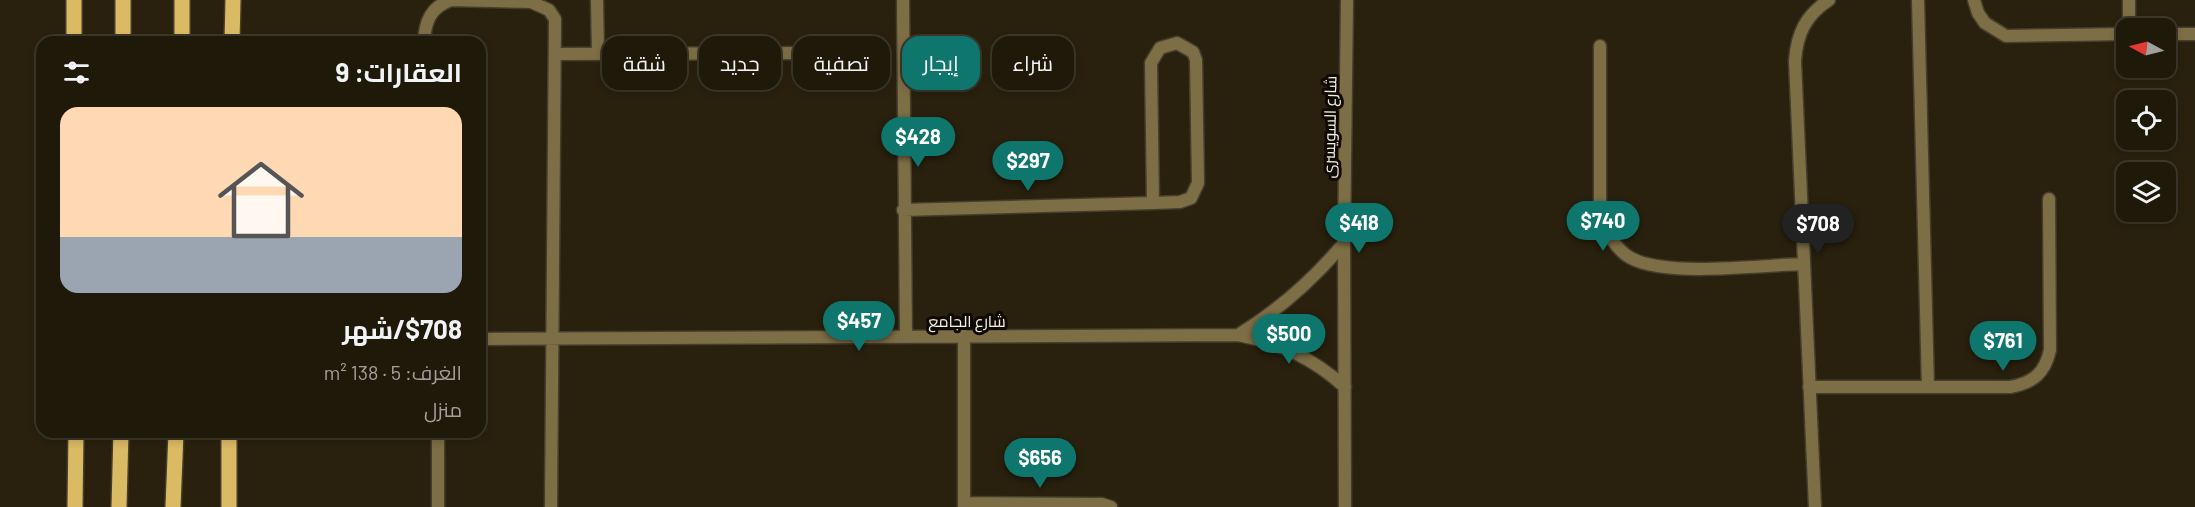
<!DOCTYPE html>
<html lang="ar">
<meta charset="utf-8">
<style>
:root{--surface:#1f190a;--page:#272213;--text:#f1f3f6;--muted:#a1a09c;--line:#3c382b;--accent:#0f766e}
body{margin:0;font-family:Barlow,Cairo,sans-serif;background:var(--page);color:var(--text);direction:rtl;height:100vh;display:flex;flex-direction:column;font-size:22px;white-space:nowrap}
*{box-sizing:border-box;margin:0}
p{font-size:20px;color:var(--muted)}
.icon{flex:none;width:33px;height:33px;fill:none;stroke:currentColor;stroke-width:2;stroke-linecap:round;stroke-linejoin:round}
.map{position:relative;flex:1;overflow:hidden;direction:ltr}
.drawer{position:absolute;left:36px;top:36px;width:450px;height:402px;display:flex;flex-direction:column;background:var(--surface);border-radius:18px;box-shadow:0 3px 9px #0003,0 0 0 2px var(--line);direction:rtl}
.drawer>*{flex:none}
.hud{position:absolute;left:504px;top:36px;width:570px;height:54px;direction:rtl;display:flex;gap:12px}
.needle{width:39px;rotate:277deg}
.controls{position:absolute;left:2116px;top:18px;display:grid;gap:12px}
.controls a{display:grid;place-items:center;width:60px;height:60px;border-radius:12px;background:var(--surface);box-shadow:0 3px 9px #0003,0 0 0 2px var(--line);font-size:30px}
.price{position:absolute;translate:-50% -51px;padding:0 14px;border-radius:21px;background:var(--accent);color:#fff;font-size:20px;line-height:39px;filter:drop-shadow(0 2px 3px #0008)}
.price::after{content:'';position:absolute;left:50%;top:36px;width:18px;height:14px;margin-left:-9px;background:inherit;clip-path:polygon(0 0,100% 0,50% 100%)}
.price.selected{background:#222;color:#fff}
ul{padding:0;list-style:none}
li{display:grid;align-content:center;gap:12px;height:318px;padding:0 24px}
li span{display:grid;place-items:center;height:186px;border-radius:18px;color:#555}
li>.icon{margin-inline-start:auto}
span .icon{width:108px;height:108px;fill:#fffc;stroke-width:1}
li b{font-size:26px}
h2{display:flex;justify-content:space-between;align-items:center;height:72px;padding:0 24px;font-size:26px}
.tag{padding:0 21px;border-radius:18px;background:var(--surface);box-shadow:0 3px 9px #0003,0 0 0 2px var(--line);font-size:21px;line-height:54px}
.tag.selected{background:var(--accent);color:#fff}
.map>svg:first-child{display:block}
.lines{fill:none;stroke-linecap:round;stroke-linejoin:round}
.lane-casing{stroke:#463e2c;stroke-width:15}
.street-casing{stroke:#463e2c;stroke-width:15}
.primary-casing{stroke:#463e2c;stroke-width:18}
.lane{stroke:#7d6e46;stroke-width:12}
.street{stroke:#7d6e46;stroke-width:12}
.primary{stroke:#dbba64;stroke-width:15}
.labels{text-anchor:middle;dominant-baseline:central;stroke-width:6;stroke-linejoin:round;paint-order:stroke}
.street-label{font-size:16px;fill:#f5f0e4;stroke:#0f0b04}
</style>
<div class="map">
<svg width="2195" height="507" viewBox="0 0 2195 507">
<rect width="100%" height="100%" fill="#29210e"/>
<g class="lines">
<defs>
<path id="lane" d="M2129 28V0"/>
<path id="street" d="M597 0 598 53
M903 0 906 337
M1918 0 1928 387
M1974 0 1978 13 1985 23 2006 36 2127 34
M2166 34H2195
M424 42C425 21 431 7 451 0L531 2 549 10 555 19 551 507
M1600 46V217C1607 231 1613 245 1626 255 1658 279 1761 265 1803 264
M556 54 814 53
M903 210 1153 203 1180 202 1191 198 1198 183 1196 60 1193 52 1177 43 1160 48 1151 63 1153 203
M1238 335C1279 310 1313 280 1344 243
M964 336V507
M480 339 1238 335C1281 343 1312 358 1345 387
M1809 387H2010C2033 383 2045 373 2050 350L2049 199
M964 503 1102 504 1111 507
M438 507V432
M1345 507 1344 243 1347 0
M1815 507 1795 61C1797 33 1806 15 1829 0"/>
<path id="primary" d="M74 0V42
M123 0V42
M182 42V0
M232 42 233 0
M75 507 76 432
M119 507 121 432
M173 507 176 432
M229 507V432"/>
</defs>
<use href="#lane" class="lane-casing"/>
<use href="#street" class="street-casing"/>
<use href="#primary" class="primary-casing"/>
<use href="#lane" class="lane"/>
<use href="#street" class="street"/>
<use href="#primary" class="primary"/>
</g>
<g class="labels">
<g class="street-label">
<text transform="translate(1329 127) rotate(-89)">شارع السويسرى</text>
<text x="967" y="320">شارع الجامع</text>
</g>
</g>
</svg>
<div class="controls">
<a><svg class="needle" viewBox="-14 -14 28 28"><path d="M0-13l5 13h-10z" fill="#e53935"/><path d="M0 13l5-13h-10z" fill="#a1a09c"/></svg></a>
<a><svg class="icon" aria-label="locate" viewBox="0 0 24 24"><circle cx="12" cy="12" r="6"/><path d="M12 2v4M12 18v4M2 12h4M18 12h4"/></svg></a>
<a><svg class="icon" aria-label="layers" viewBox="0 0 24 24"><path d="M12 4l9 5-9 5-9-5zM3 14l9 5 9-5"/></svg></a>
</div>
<b class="price" style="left:918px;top:168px">$428</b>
<b class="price" style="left:1028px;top:192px">$297</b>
<b class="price" style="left:1603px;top:252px">$740</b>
<b class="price" style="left:1359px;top:254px">$418</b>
<b class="price selected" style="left:1818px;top:255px">$708</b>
<b class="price" style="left:859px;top:352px">$457</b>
<b class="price" style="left:1289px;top:365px">$500</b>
<b class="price" style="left:2003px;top:372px">$761</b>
<b class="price" style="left:1040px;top:489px">$656</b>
<div class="hud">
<a class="tag">شراء</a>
<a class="tag selected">إيجار</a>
<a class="tag">تصفية</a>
<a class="tag">جديد</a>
<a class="tag">شقة</a>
</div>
<section class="drawer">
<h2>العقارات: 9<svg class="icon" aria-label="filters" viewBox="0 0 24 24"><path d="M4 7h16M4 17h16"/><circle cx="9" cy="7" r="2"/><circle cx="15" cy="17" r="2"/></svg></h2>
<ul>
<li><span style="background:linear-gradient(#ffd9b3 70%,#9aa5b1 0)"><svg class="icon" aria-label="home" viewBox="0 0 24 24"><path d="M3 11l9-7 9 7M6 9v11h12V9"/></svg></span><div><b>$708/شهر</b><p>الغرف: 5 · 138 m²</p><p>منزل</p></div></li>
</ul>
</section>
</div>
